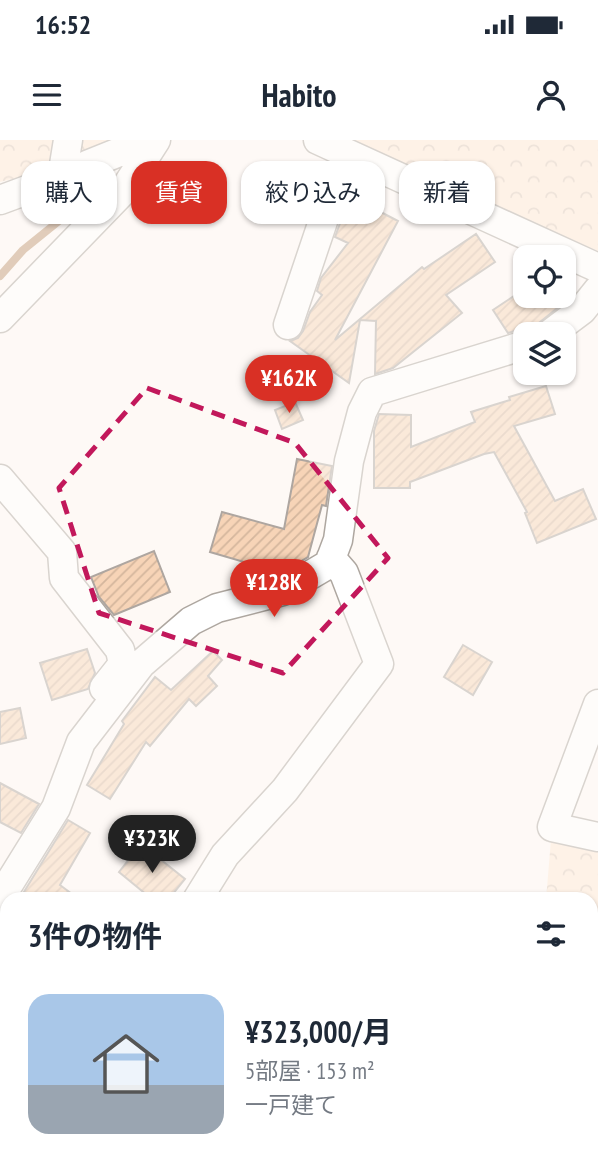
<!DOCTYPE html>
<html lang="ja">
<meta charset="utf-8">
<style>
:root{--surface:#fff;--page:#f6f6f7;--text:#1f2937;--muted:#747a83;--line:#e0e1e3;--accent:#d93025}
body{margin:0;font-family:"PT Sans Narrow","Noto Sans JP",sans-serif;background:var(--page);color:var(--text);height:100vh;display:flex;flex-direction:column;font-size:26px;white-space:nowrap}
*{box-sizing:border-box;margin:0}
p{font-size:23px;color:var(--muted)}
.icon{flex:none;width:38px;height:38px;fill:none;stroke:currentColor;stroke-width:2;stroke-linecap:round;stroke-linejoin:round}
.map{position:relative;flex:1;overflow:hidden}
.side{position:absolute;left:0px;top:752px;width:598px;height:275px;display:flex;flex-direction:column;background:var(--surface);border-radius:21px 21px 0 0;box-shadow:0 2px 5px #0004}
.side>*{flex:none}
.banner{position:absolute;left:21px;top:21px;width:556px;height:63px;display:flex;gap:14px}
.buttons{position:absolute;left:513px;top:105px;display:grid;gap:14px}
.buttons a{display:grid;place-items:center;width:63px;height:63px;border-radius:14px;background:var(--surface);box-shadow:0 2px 5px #0004;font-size:35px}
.price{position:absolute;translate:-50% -60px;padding:0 16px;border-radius:24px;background:var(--accent);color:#fff;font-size:23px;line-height:46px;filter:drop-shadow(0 2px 4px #0008)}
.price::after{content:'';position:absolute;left:50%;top:42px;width:21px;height:16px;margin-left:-10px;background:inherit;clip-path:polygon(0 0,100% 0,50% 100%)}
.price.selected{background:#222;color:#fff}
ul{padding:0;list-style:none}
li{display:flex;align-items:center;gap:21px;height:175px;padding:0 28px}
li+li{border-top:2px solid var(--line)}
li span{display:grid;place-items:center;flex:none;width:196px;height:140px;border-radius:21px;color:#555}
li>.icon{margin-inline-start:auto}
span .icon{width:84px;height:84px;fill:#fffc;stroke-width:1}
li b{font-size:30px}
h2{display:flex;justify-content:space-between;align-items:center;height:84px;padding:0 28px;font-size:30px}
.tag{padding:0 24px;border-radius:21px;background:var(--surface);box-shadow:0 2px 5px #0004;font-size:24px;line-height:63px}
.tag.selected{background:var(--accent);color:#fff}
.status{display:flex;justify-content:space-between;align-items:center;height:49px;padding:0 35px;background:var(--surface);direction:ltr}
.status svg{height:19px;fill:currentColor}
header{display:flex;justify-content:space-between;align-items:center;height:91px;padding:0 28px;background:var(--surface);font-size:32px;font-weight:700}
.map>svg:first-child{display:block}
.forest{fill:url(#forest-crowns)}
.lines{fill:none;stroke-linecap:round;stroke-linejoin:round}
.stream{stroke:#bf9672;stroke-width:8}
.building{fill:url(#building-hatch);stroke:#aea6a0;stroke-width:2}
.minor-casing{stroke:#aea7a0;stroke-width:31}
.minor{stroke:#fff;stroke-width:28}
.marked{fill:none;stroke:#c2185b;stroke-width:5;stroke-dasharray:14 9;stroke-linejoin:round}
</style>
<div class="status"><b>16:52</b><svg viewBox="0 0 49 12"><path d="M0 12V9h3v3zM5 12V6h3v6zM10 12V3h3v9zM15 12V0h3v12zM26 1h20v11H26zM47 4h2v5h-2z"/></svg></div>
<header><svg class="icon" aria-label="menu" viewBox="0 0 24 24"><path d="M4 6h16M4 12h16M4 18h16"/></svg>Habito<svg class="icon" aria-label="person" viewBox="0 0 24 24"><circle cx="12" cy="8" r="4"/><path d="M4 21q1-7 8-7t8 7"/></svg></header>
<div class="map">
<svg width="598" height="1026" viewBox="0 0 598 1026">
<defs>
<pattern id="forest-crowns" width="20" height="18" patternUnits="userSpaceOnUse" patternTransform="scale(1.75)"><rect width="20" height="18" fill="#ffe9d6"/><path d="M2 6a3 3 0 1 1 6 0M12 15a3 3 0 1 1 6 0" fill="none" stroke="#dbc8b8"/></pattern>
<pattern id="building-hatch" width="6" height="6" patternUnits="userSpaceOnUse" patternTransform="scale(1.75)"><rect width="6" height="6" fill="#f7d4b7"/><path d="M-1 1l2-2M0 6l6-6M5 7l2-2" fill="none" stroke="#d4b69d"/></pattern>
</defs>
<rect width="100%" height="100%" fill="#fef9f5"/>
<path class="forest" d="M0 0H122L41 32 0 42Z
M347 0H598V111Z
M552 687 598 697V815L592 848V760H546Z"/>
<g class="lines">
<path class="stream" d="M0 136 23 110 96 51 104 26"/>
</g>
<path class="building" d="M350 56 398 81 335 200 422 127 424 129 476 94 495 122 446 155 462 173 393 228 375 234 376 181 360 180 349 243 290 201 298 198 303 191 310 172 322 155 317 151 321 138 348 103 335 97Z
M514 156H553L560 166 530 190 521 189 508 193 493 170Z
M546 246 555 274 514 286 555 361 583 349 596 379 537 403 525 373 527 372 494 312 484 314 410 342V348H374V291L379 274 411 275V307L475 282 471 272 510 260 509 257Z
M295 262 303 280 282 289 275 270Z
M297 319 332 326 326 366 322 365 308 417 289 428 273 424 271 430 210 412 222 372 284 389Z
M154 411 170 452 114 475 99 457 91 437Z
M463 505 492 522 473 555 444 537Z
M87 509 95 533 88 549 52 560 40 523Z
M213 511 222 520 208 536 217 546 196 566 189 559 150 606 146 602 110 659 87 645 124 584 122 581 155 537 171 550Z
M20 568 26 598 0 604V572Z
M0 643 39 664 21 693 0 682Z
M68 680 90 693 60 745 80 760H19Z
M141 704 185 739 168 760H153L119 732Z"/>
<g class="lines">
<defs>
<path id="minor" d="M318 0 598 128
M62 37 68 0
M0 60 62 37 87 25 149 0
M0 178 124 50 156 0
M288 185 346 13
M550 194 582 170 598 150
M0 339 62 412 64 438 120 510 123 524 104 548
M598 564 552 687 598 697
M0 758 56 668 81 602 141 524 191 481 217 468 283 451 329 424 338 400 349 321 362 272 372 252 525 205
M197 760 225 715 285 650 379 524 344 433 331 418
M598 815V848
M592 902H598
M72 1026 75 1020
M474 1026 475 1020
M559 1026V1020"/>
</defs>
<use href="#minor" class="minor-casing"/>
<use href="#minor" class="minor"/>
</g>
<path d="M0 0H598V1026H0ZM147 248 295 303 388 418 283 533 99 473 59 348Z" fill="#fef9f5" fill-opacity=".55" fill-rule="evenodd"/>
<path class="marked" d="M147 248 295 303 388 418 283 533 99 473 59 348Z"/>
</svg>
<div class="buttons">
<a><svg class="icon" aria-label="locate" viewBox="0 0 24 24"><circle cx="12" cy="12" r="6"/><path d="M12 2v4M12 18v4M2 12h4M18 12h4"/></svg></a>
<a><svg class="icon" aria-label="layers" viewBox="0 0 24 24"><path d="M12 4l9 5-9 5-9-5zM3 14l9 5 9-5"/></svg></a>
</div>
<b class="price" style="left:289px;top:275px">¥162K</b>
<b class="price" style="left:274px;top:479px">¥128K</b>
<b class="price selected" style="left:152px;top:735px">¥323K</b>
<div class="banner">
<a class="tag">購入</a>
<a class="tag selected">賃貸</a>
<a class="tag">絞り込み</a>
<a class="tag">新着</a>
</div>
<section class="side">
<h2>3件の物件<svg class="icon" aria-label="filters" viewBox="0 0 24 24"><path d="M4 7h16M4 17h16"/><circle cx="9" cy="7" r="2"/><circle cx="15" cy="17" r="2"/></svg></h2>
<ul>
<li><span style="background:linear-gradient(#a9c7e8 65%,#9aa5b1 0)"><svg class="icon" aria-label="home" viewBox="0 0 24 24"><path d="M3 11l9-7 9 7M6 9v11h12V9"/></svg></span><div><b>¥323,000/月</b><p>5部屋 · 153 m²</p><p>一戸建て</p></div></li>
</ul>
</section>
</div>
